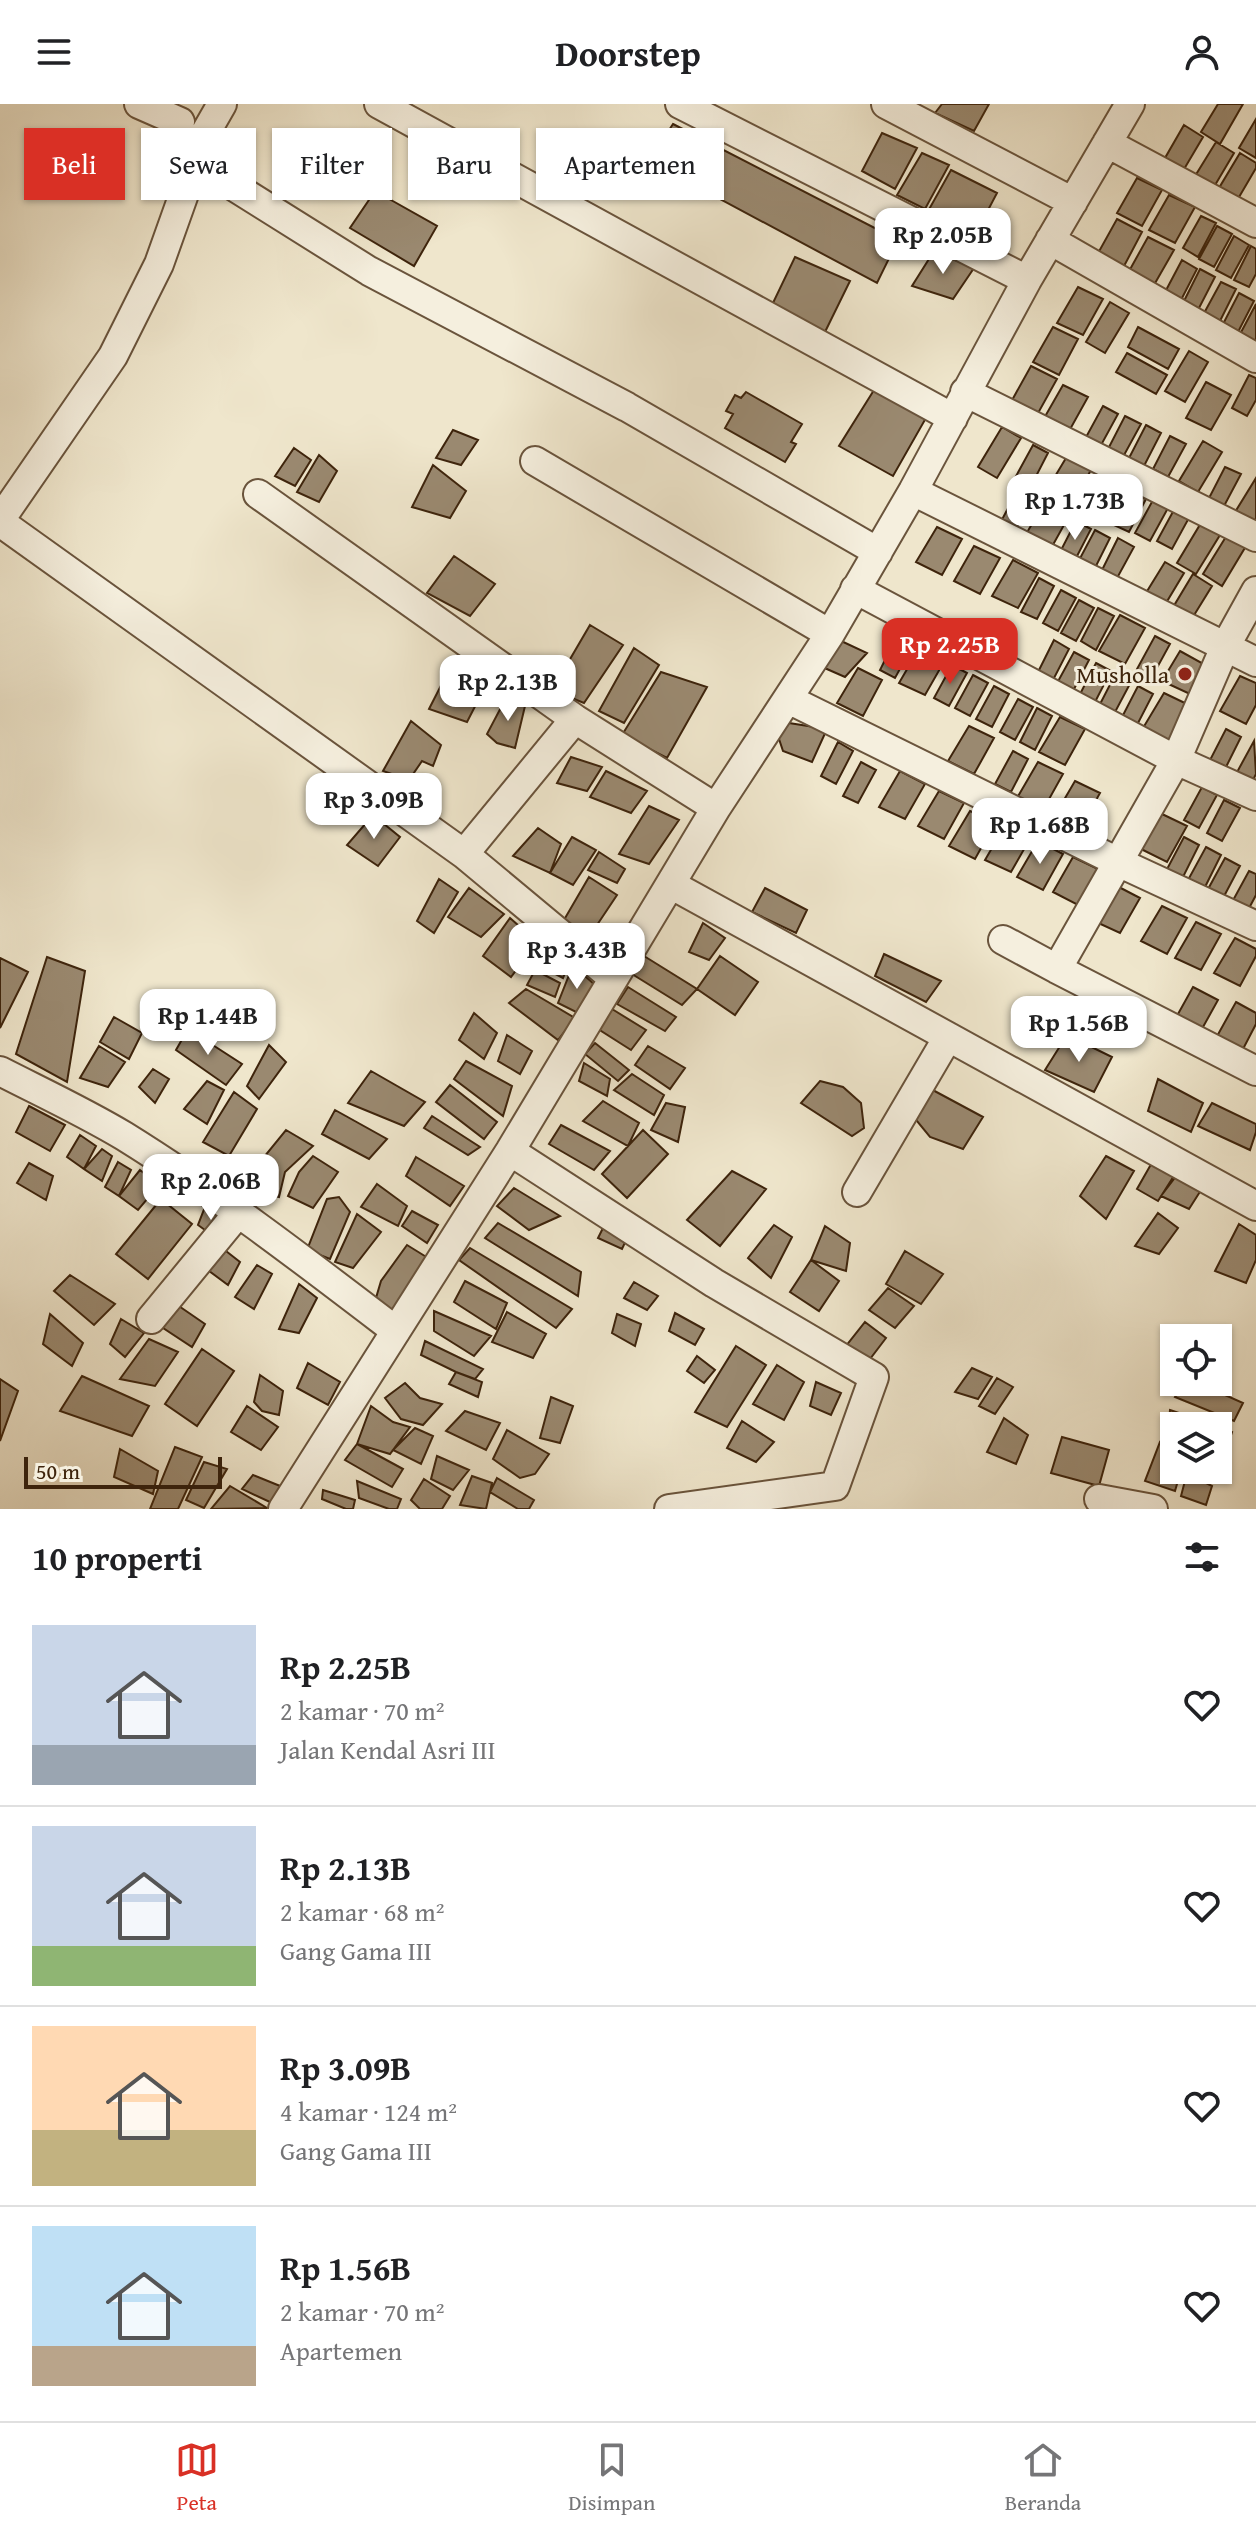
<!DOCTYPE html>
<html lang="id">
<meta charset="utf-8">
<style>
:root{--surface:#fff;--page:#f6f6f6;--text:#202124;--muted:#757577;--line:#e0e0e0;--accent:#d93025}
body{margin:0;font-family:"Gentium Book Plus",serif;background:var(--page);color:var(--text);height:100vh;display:flex;flex-direction:column;font-size:30px;white-space:nowrap}
*{box-sizing:border-box;margin:0}
p{font-size:26px;color:var(--muted)}
.icon{flex:none;width:44px;height:44px;fill:none;stroke:currentColor;stroke-width:2;stroke-linecap:round;stroke-linejoin:round}
.map{position:relative;height:1405px;overflow:hidden}
.side{display:flex;flex-direction:column;background:var(--surface);flex:1}
.side>*{flex:none}
.banner{position:absolute;left:24px;top:24px;width:800px;height:72px;display:flex;gap:16px}
.controls{position:absolute;left:1160px;top:1220px;display:grid;gap:16px}
.controls a{display:grid;place-items:center;width:72px;height:72px;border-radius:0px;background:var(--surface);box-shadow:0 2px 6px #0004;font-size:40px}
.scale{position:absolute;left:24px;bottom:20px;width:198px;box-sizing:border-box;padding-left:8px;border:4px solid #3e240c;border-top:0;font-size:22px;line-height:28px;white-space:nowrap;color:#3e240c;-webkit-text-stroke:6px #f5efde;paint-order:stroke}
.price{position:absolute;translate:-50% -68px;padding:0 18px;border-radius:16px;background:#fff;color:#222;font-size:26px;line-height:52px;filter:drop-shadow(0 2px 4px #0008)}
.price::after{content:'';position:absolute;left:50%;top:48px;width:24px;height:18px;margin-left:-12px;background:inherit;clip-path:polygon(0 0,100% 0,50% 100%)}
.price.current{background:var(--accent);color:#fff}
ul{padding:0;list-style:none}
li{display:flex;align-items:center;gap:24px;height:200px;padding:0 32px}
li+li{border-top:2px solid var(--line)}
li span{display:grid;place-items:center;flex:none;width:224px;height:160px;border-radius:0px;color:#555}
li>.icon{margin-inline-start:auto}
span .icon{width:96px;height:96px;fill:#fffc;stroke-width:1}
li b{font-size:34px}
h2{display:flex;justify-content:space-between;align-items:center;height:96px;padding:0 32px;font-size:34px}
.pill{padding:0 28px;border-radius:0px;background:var(--surface);box-shadow:0 2px 6px #0004;font-size:28px;line-height:72px}
.pill.current{background:var(--accent);color:#fff}
header{display:flex;justify-content:space-between;align-items:center;height:104px;padding:0 32px;background:var(--surface);font-size:36px;font-weight:600}
.dock{display:flex;justify-content:space-around;align-items:center;height:112px;border-top:2px solid var(--line);background:var(--surface);font-size:22px;color:var(--muted)}
.dock a{display:grid;justify-items:center;gap:4px}
.dock .current{color:var(--accent)}
.map>svg:first-child{display:block}
.building{fill:#9a8970;stroke:#3e240c;stroke-width:2}
.lines{fill:none;stroke-linecap:round;stroke-linejoin:round}
.minor-casing{stroke:#6a543c;stroke-width:32}
.minor{stroke:#f5efde;stroke-width:28}
.poi-dot{fill:#8f2418;stroke:#f5efde;stroke-width:3}
.labels{text-anchor:middle;dominant-baseline:central;stroke-width:6;stroke-linejoin:round;paint-order:stroke}
.poi-label{font-size:24px;fill:#3e240c;stroke:#f5efde;text-anchor:end}
</style>
<header><svg class="icon" aria-label="menu" viewBox="0 0 24 24"><path d="M4 6h16M4 12h16M4 18h16"/></svg>Doorstep<svg class="icon" aria-label="person" viewBox="0 0 24 24"><circle cx="12" cy="8" r="4"/><path d="M4 21q1-7 8-7t8 7"/></svg></header>
<div class="map">
<svg width="1256" height="1405" viewBox="0 0 1256 1405">
<rect width="100%" height="100%" fill="#efe6cc"/>
<filter id="stains"><feTurbulence type="fractalNoise" baseFrequency=".0025" numOctaves="4"/><feColorMatrix values="0 0 0 0 .2 0 0 0 0 .09 0 0 0 0 .02 0 0 0 .5 -.17"/></filter>
<radialGradient id="worn" r=".72"><stop offset=".6" stop-color="#630" stop-opacity="0"/><stop offset="1" stop-color="#630" stop-opacity=".3"/></radialGradient>
<path class="building" d="M942 0H989L974 27 935 9Z
M1218 0H1243L1220 40 1201 28Z
M1256 15V54L1239 44Z
M673 20 898 136 877 179 649 57Z
M1184 21 1203 33 1180 72 1161 61Z
M882 29 917 44 895 85 862 67Z
M1216 38 1234 49 1211 88 1192 77Z
M922 49 949 61 925 105 897 91Z
M1240 49 1256 59V64L1235 100 1216 89Z
M951 66 997 89 975 131 927 109Z
M1137 74 1162 86 1142 122 1117 109Z
M375 87 437 122 414 162 350 124Z
M1169 91 1195 103 1175 139 1149 126Z
M1201 112 1216 119 1198 153 1183 144Z
M1117 115 1142 128 1123 164 1097 151Z
M1217 122 1232 130 1214 163 1199 155Z
M1234 132 1249 141 1231 174 1216 166Z
M1148 133 1174 146 1154 181 1128 169Z
M1251 142 1256 145V170L1249 183 1234 176Z
M934 147 974 164 953 195 912 182Z
M795 153 850 177 823 232 771 203Z
M1182 156 1197 165 1180 198 1164 190Z
M1200 165 1215 173 1198 206 1183 199Z
M1221 178 1236 185 1219 219 1203 211Z
M1078 183 1103 195 1083 231 1057 219Z
M1239 189 1254 197 1237 230 1222 222Z
M1110 198 1129 209 1105 249 1086 238Z
M1256 200V237L1254 240 1239 232Z
M1053 223 1078 235 1059 271 1033 258Z
M1138 223 1179 245 1168 265 1128 243Z
M1189 247 1208 258 1185 298 1165 287Z
M1127 249 1167 271 1156 290 1116 268Z
M1031 262 1057 275 1037 311 1011 298Z
M1249 271 1256 274V296L1247 312 1232 304Z
M1206 278 1231 291 1211 326 1186 314Z
M1063 281 1088 293 1068 329 1043 316Z
M874 286 926 314 893 372 839 342Z
M746 288 802 320 791 338 796 340 785 358 725 324 733 310 726 307 735 291 741 294Z
M1103 302 1118 310 1100 343 1085 335Z
M1125 312 1141 320 1123 353 1108 345Z
M1146 321 1161 329 1144 362 1129 354Z
M1002 323 1021 334 997 374 978 363Z
M453 326 478 336 461 361 436 354Z
M1170 332 1186 340 1168 373 1153 365Z
M1203 337 1222 348 1198 388 1179 377Z
M1033 341 1048 349 1031 382 1015 374Z
M294 344 311 356 295 382 275 372Z
M319 351 337 367 319 398 297 388Z
M1066 354 1091 366 1071 402 1045 389Z
M433 361 466 387 450 414 412 403Z
M1225 363 1241 370 1223 404 1208 396Z
M1100 369 1125 381 1105 417 1079 405Z
M1256 374V417L1251 425 1232 413Z
M1131 387 1146 395 1129 428 1114 421Z
M1015 391 1030 399 1012 433 997 425Z
M1153 396 1168 404 1150 437 1135 429Z
M1044 400 1069 412 1049 448 1023 435Z
M1175 404 1190 412 1172 445 1157 437Z
M1076 417 1091 425 1074 458 1059 450Z
M1201 419 1220 431 1196 470 1177 459Z
M937 423 962 435 942 471 916 458Z
M1095 426 1110 434 1093 468 1077 460Z
M1227 431 1246 442 1222 482 1203 470Z
M1118 434 1134 443 1116 476 1101 468Z
M974 442 1000 454 980 490 954 477Z
M454 452 495 480 470 512 427 489Z
M1013 456 1038 469 1018 504 992 492Z
M1165 458 1184 469 1160 509 1141 497Z
M1193 470 1212 482 1188 521 1169 510Z
M1039 474 1054 482 1037 515 1021 508Z
M1061 486 1076 494 1058 527 1043 519Z
M1079 496 1094 504 1076 537 1061 529Z
M1098 504 1114 512 1096 546 1081 537Z
M1120 511 1145 524 1125 560 1099 547Z
M590 521 623 541 584 599 552 586Z
M897 532 913 541 895 574 880 566Z
M1155 532 1170 540 1152 573 1137 565Z
M839 536 867 549 845 573 820 562Z
M1054 536 1069 545 1052 578 1037 570Z
M920 543 945 556 925 591 899 579Z
M634 544 659 561 624 619 599 607Z
M1180 547 1209 563 1190 590 1162 577Z
M1074 548 1089 556 1072 589 1056 581Z
M454 556 486 581 467 618 429 605Z
M1096 559 1111 567 1094 600 1079 592Z
M952 561 967 569 949 602 934 594Z
M858 564 882 576 863 612 837 599Z
M661 568 707 583 667 654 622 631Z
M1116 569 1132 576 1114 610 1099 602Z
M973 571 988 579 970 612 955 604Z
M1240 572 1256 579V601L1246 620 1220 607Z
M994 582 1009 590 992 623 976 615Z
M1138 582 1153 590 1136 623 1121 615Z
M1164 589 1189 601 1169 637 1143 624Z
M507 592 525 602 515 644 497 639 487 630Z
M1018 595 1033 603 1015 636 1000 628Z
M1037 604 1052 612 1035 646 1020 638Z
M1060 613 1085 625 1065 661 1039 648Z
M411 617 441 641 433 662 422 657 409 676 383 667Z
M789 619 827 625 812 658 783 647 778 632Z
M969 622 994 634 974 670 948 657Z
M1226 625 1241 633 1224 667 1209 658Z
M1254 637 1256 670 1252 678 1236 670Z
M838 638 853 647 836 680 821 672Z
M1013 647 1028 655 1011 688 995 680Z
M571 653 602 663 587 687 557 679Z
M861 658 876 666 858 699 843 692Z
M1038 658 1063 670 1043 706 1017 694Z
M606 667 647 687 631 709 590 693Z
M900 667 925 680 905 715 879 703Z
M1075 677 1100 689 1080 725 1054 713Z
M1202 683 1217 691 1199 724 1184 716Z
M939 687 964 699 944 735 918 722Z
M1224 696 1240 704 1222 737 1207 729Z
M649 702 679 716 649 760 619 750Z
M970 707 995 719 975 755 949 742Z
M1162 710 1187 722 1167 758 1141 745Z
M373 711 400 733 378 762 347 741Z
M1006 720 1031 733 1011 768 985 756Z
M538 724 561 740 550 769 513 752Z
M572 733 596 746 573 781 550 769Z
M1184 733 1199 741 1182 775 1166 767Z
M1038 737 1063 750 1043 786 1017 773Z
M1206 743 1221 751 1204 785 1188 776Z
M599 748 625 765 617 779 588 766Z
M1073 753 1098 765 1078 801 1053 788Z
M1225 754 1240 762 1222 796 1207 787Z
M1249 767 1256 770V791L1247 808 1231 800Z
M589 773 617 791 593 827 582 832 561 821Z
M439 775 458 788 434 829 417 817Z
M1115 781 1140 794 1120 829 1094 817Z
M469 784 504 810 481 833 448 813Z
M765 784 807 806 796 829 752 808Z
M1162 802 1187 814 1167 850 1141 837Z
M510 814 537 838 511 873 483 852Z
M1196 818 1221 830 1201 866 1175 854Z
M703 819 725 834 709 856 689 848Z
M1235 834 1256 845V852L1240 882 1214 869Z
M552 847 569 859 563 874 546 865Z
M884 850 941 877 926 898 875 872Z
M644 852 697 885 682 901 632 870Z
M720 852 758 878 735 911 697 885Z
M47 853 85 867 67 978 16 950Z
M0 854 28 868 0 924Z
M573 861 596 882 580 910 558 899Z
M535 866 560 879 555 893 527 881Z
M628 883 676 913 665 927 617 900Z
M1193 883 1218 896 1198 932 1173 919Z
M526 885 575 914 558 936 509 899Z
M1236 898 1256 909V920L1242 947 1216 934Z
M612 905 646 926 631 946 595 923Z
M474 909 497 929 484 955 459 936Z
M114 913 142 929 129 955 100 938Z
M188 925 242 960 226 981 176 946Z
M507 931 532 947 520 970 498 957Z
M1067 931 1112 953 1094 988 1045 966Z
M595 939 629 966 618 977 585 950Z
M269 941 286 958 259 995 247 982Z
M99 942 125 958 108 983 80 974Z
M648 942 685 964 670 985 635 961Z
M466 957 512 982 503 1012 454 975Z
M584 959 610 975 607 992 579 977Z
M153 965 169 975 155 999 139 983Z
M371 967 425 998 404 1022 348 999Z
M632 970 664 991 654 1011 614 986Z
M1158 975 1203 999 1191 1028 1148 1007Z
M207 977 224 986 207 1020 184 1005Z
M820 977 843 983 861 999 864 1024 852 1032 801 999Z
M450 981 497 1018 484 1035 436 998Z
M929 984 983 1013 963 1045 930 1033 912 1011Z
M234 988 257 1005 229 1052 203 1038Z
M603 997 639 1019 628 1042 583 1017Z
M666 999 685 1003 678 1038 651 1026Z
M1212 999 1256 1020V1028L1250 1046 1198 1022Z
M29 1002 65 1021 50 1047 16 1028Z
M335 1006 387 1035 369 1055 322 1030Z
M432 1012 480 1043 468 1051 424 1024Z
M561 1021 610 1047 594 1066 549 1040Z
M286 1026 313 1042 285 1068 279 1093 250 1086 264 1053Z
M643 1026 668 1050 627 1094 602 1070Z
M80 1031 96 1042 84 1065 67 1053Z
M102 1045 112 1052 102 1077 84 1065Z
M313 1052 338 1068 313 1104 288 1092 299 1068Z
M1106 1052 1134 1067 1106 1115 1080 1092Z
M416 1053 464 1082 450 1102 406 1072Z
M1154 1055 1177 1067 1158 1097 1137 1085Z
M118 1058 131 1066 119 1092 105 1083Z
M29 1059 53 1072 46 1096 17 1079Z
M140 1066 159 1081 138 1106 119 1092Z
M732 1067 766 1085 720 1142 687 1116Z
M1177 1071 1203 1083 1189 1105 1161 1092Z
M377 1080 407 1102 398 1122 361 1103Z
M514 1084 560 1112 529 1126 497 1102Z
M339 1093 350 1108 330 1155 307 1146 327 1095Z
M161 1095 192 1120 148 1175 116 1150Z
M205 1103 225 1113 216 1134 198 1121Z
M412 1107 438 1121 427 1139 402 1122Z
M1158 1109 1178 1124 1159 1150 1135 1142Z
M357 1110 381 1128 353 1164 335 1158Z
M607 1116 629 1130 622 1145 598 1134Z
M498 1119 581 1168 578 1192 485 1134Z
M1239 1120 1256 1131V1156L1246 1179 1215 1167Z
M774 1121 792 1133 771 1174 748 1154Z
M825 1122 850 1139 846 1167 811 1156Z
M217 1140 240 1158 228 1181 201 1161Z
M407 1141 428 1154 396 1210 373 1204 381 1177Z
M470 1144 572 1205 556 1224 459 1156Z
M905 1147 943 1170 921 1200 886 1180Z
M811 1156 839 1177 819 1207 790 1188Z
M257 1161 272 1170 254 1205 235 1193Z
M70 1171 115 1200 94 1221 54 1187Z
M465 1177 507 1199 496 1225 454 1198Z
M634 1178 658 1192 647 1206 624 1194Z
M299 1180 317 1194 299 1229 279 1225Z
M888 1184 914 1202 895 1224 869 1206Z
M173 1198 205 1220 192 1243 157 1220Z
M434 1207 491 1232 474 1252 434 1227Z
M507 1208 546 1230 533 1254 492 1238Z
M675 1209 704 1225 695 1241 669 1227Z
M50 1210 83 1239 72 1262 43 1240Z
M617 1210 641 1220 635 1242 612 1229Z
M121 1215 144 1229 125 1253 110 1240Z
M865 1218 886 1234 870 1255 846 1242Z
M149 1235 178 1248 155 1282 120 1275Z
M425 1237 483 1265 475 1275 456 1268 421 1251Z
M736 1242 766 1261 727 1323 695 1308Z
M202 1245 234 1267 197 1322 165 1300Z
M697 1252 715 1266 704 1279 687 1267Z
M308 1259 340 1278 328 1301 297 1284Z
M777 1261 804 1278 784 1316 753 1300Z
M972 1264 992 1273 978 1295 955 1288Z
M456 1268 482 1278 478 1293 449 1280Z
M260 1271 283 1287 279 1311 262 1307 254 1298Z
M82 1272 149 1302 132 1332 60 1307Z
M997 1274 1013 1283 995 1310 979 1302Z
M0 1275 18 1287 0 1337Z
M816 1278 841 1289 831 1311 810 1302Z
M1185 1278H1196L1243 1299 1234 1317 1175 1293Z
M405 1279 420 1294 442 1300 423 1321 401 1315 385 1294Z
M551 1293 573 1302 560 1339 540 1334Z
M247 1302 278 1323 261 1346 231 1328Z
M371 1302 393 1318 410 1323 390 1350 357 1340Z
M1170 1306 1200 1316 1197 1322H1174V1328L1168 1327Z
M465 1307 500 1319 486 1346 446 1327Z
M1004 1314 1028 1331 1016 1360 987 1348Z
M742 1317 774 1338 756 1358 727 1344Z
M1218 1322 1232 1328 1217 1374 1193 1366H1218Z
M415 1324 433 1332 421 1360 393 1346Z
M507 1326 549 1350 535 1370 520 1374 493 1355Z
M1062 1333 1109 1346 1099 1382 1051 1369Z
M1160 1338 1174 1345V1366H1181L1175 1387 1145 1377Z
M357 1340 403 1365 392 1383 345 1356Z
M175 1343 202 1353 178 1405H150Z
M120 1345 158 1367 153 1390 114 1373Z
M437 1352 469 1366 453 1386 431 1375Z
M204 1358 227 1365 204 1404 186 1396Z
M1187 1369 1212 1382 1206 1401 1181 1392Z
M253 1371 285 1384 272 1399 242 1385Z
M472 1372 492 1379 486 1405 460 1401Z
M497 1374 534 1396 529 1405H518L490 1388Z
M424 1375 450 1392 442 1405H420L411 1396Z
M357 1377 401 1395 397 1405H389L359 1394Z
M230 1382 267 1404 211 1405Z
M323 1386 355 1396 353 1405H346L322 1395Z"/>
<g class="lines">
<defs>
<path id="minor" d="M139 0 180 18
M379 0 953 314
M680 0 1027 176
M886 0 1073 98
M1107 39 1256 119
M195 58 369 167 627 303 878 448
M1050 136 1256 254
M965 288 1256 433
M535 357 830 530
M913 387 1256 558
M258 390 575 615 716 704
M0 416 113 252 159 160 206 28 222 0
M0 418 464 750
M855 485 1176 656 1256 692
M1256 487 1225 543 1176 656 1057 865 1256 967
M788 595 1118 758 1256 822
M575 615 464 750 613 874
M672 781 1256 1102
M1003 836 1057 865
M0 967C41 988 84 1008 124 1032 219 1091 307 1159 396 1227
M510 1047 714 1179 874 1273 835 1382 669 1405
M857 1088 948 933
M151 1215 238 1109
M1099 1395 1153 1405
M283 1405 510 1047 716 704 830 530 913 387 1027 176 1130 0"/>
</defs>
<use href="#minor" class="minor-casing"/>
<use href="#minor" class="minor"/>
</g>
<circle class="poi-dot" cx="1185" cy="570" r="8"/>
<g class="labels">
<g class="poi-label">
<text x="1169" y="570">Musholla</text>
</g>
</g>
<rect width="100%" height="100%" filter="url(#stains)"/>
<rect width="100%" height="100%" fill="url(#worn)"/>
</svg>
<div class="controls">
<a><svg class="icon" aria-label="locate" viewBox="0 0 24 24"><circle cx="12" cy="12" r="6"/><path d="M12 2v4M12 18v4M2 12h4M18 12h4"/></svg></a>
<a><svg class="icon" aria-label="layers" viewBox="0 0 24 24"><path d="M12 4l9 5-9 5-9-5zM3 14l9 5 9-5"/></svg></a>
</div>
<div class="scale">50 m</div>
<b class="price" style="left:943px;top:172px">Rp 2.05B</b>
<b class="price" style="left:1075px;top:438px">Rp 1.73B</b>
<b class="price current" style="left:950px;top:582px">Rp 2.25B</b>
<b class="price" style="left:508px;top:619px">Rp 2.13B</b>
<b class="price" style="left:374px;top:737px">Rp 3.09B</b>
<b class="price" style="left:1040px;top:762px">Rp 1.68B</b>
<b class="price" style="left:577px;top:887px">Rp 3.43B</b>
<b class="price" style="left:208px;top:953px">Rp 1.44B</b>
<b class="price" style="left:1079px;top:960px">Rp 1.56B</b>
<b class="price" style="left:211px;top:1118px">Rp 2.06B</b>
<div class="banner">
<a class="pill current">Beli</a>
<a class="pill">Sewa</a>
<a class="pill">Filter</a>
<a class="pill">Baru</a>
<a class="pill">Apartemen</a>
</div>
</div>
<section class="side">
<h2>10 properti<svg class="icon" aria-label="filters" viewBox="0 0 24 24"><path d="M4 7h16M4 17h16"/><circle cx="9" cy="7" r="2"/><circle cx="15" cy="17" r="2"/></svg></h2>
<ul>
<li><span style="background:linear-gradient(#c9d6e8 75%,#9aa5b1 0)"><svg class="icon" aria-label="home" viewBox="0 0 24 24"><path d="M3 11l9-7 9 7M6 9v11h12V9"/></svg></span><div><b>Rp 2.25B</b><p>2 kamar · 70 m²</p><p>Jalan Kendal Asri III</p></div><svg class="icon" aria-label="heart" viewBox="0 0 24 24"><path d="M12 20l-8-8c-3-5 5-10 8-4 3-6 11-1 8 4z"/></svg></li>
<li><span style="background:linear-gradient(#c9d6e8 75%,#8fb573 0)"><svg class="icon" aria-label="home" viewBox="0 0 24 24"><path d="M3 11l9-7 9 7M6 9v11h12V9"/></svg></span><div><b>Rp 2.13B</b><p>2 kamar · 68 m²</p><p>Gang Gama III</p></div><svg class="icon" aria-label="heart" viewBox="0 0 24 24"><path d="M12 20l-8-8c-3-5 5-10 8-4 3-6 11-1 8 4z"/></svg></li>
<li><span style="background:linear-gradient(#ffd9b3 65%,#c2b280 0)"><svg class="icon" aria-label="home" viewBox="0 0 24 24"><path d="M3 11l9-7 9 7M6 9v11h12V9"/></svg></span><div><b>Rp 3.09B</b><p>4 kamar · 124 m²</p><p>Gang Gama III</p></div><svg class="icon" aria-label="heart" viewBox="0 0 24 24"><path d="M12 20l-8-8c-3-5 5-10 8-4 3-6 11-1 8 4z"/></svg></li>
<li><span style="background:linear-gradient(#bfe0f5 75%,#b9a48a 0)"><svg class="icon" aria-label="home" viewBox="0 0 24 24"><path d="M3 11l9-7 9 7M6 9v11h12V9"/></svg></span><div><b>Rp 1.56B</b><p>2 kamar · 70 m²</p><p>Apartemen</p></div><svg class="icon" aria-label="heart" viewBox="0 0 24 24"><path d="M12 20l-8-8c-3-5 5-10 8-4 3-6 11-1 8 4z"/></svg></li>
</ul>
</section>
<nav class="dock">
<a class="current"><svg class="icon" aria-label="map" viewBox="0 0 24 24"><path d="M3 6l6-2 6 2 6-2v14l-6 2-6-2-6 2zM9 4v14M15 6v14"/></svg>Peta</a>
<a><svg class="icon" aria-label="saved" viewBox="0 0 24 24"><path d="M7 4h10v16l-5-4-5 4z"/></svg>Disimpan</a>
<a><svg class="icon" aria-label="home" viewBox="0 0 24 24"><path d="M3 11l9-7 9 7M6 9v11h12V9"/></svg>Beranda</a>
</nav>
